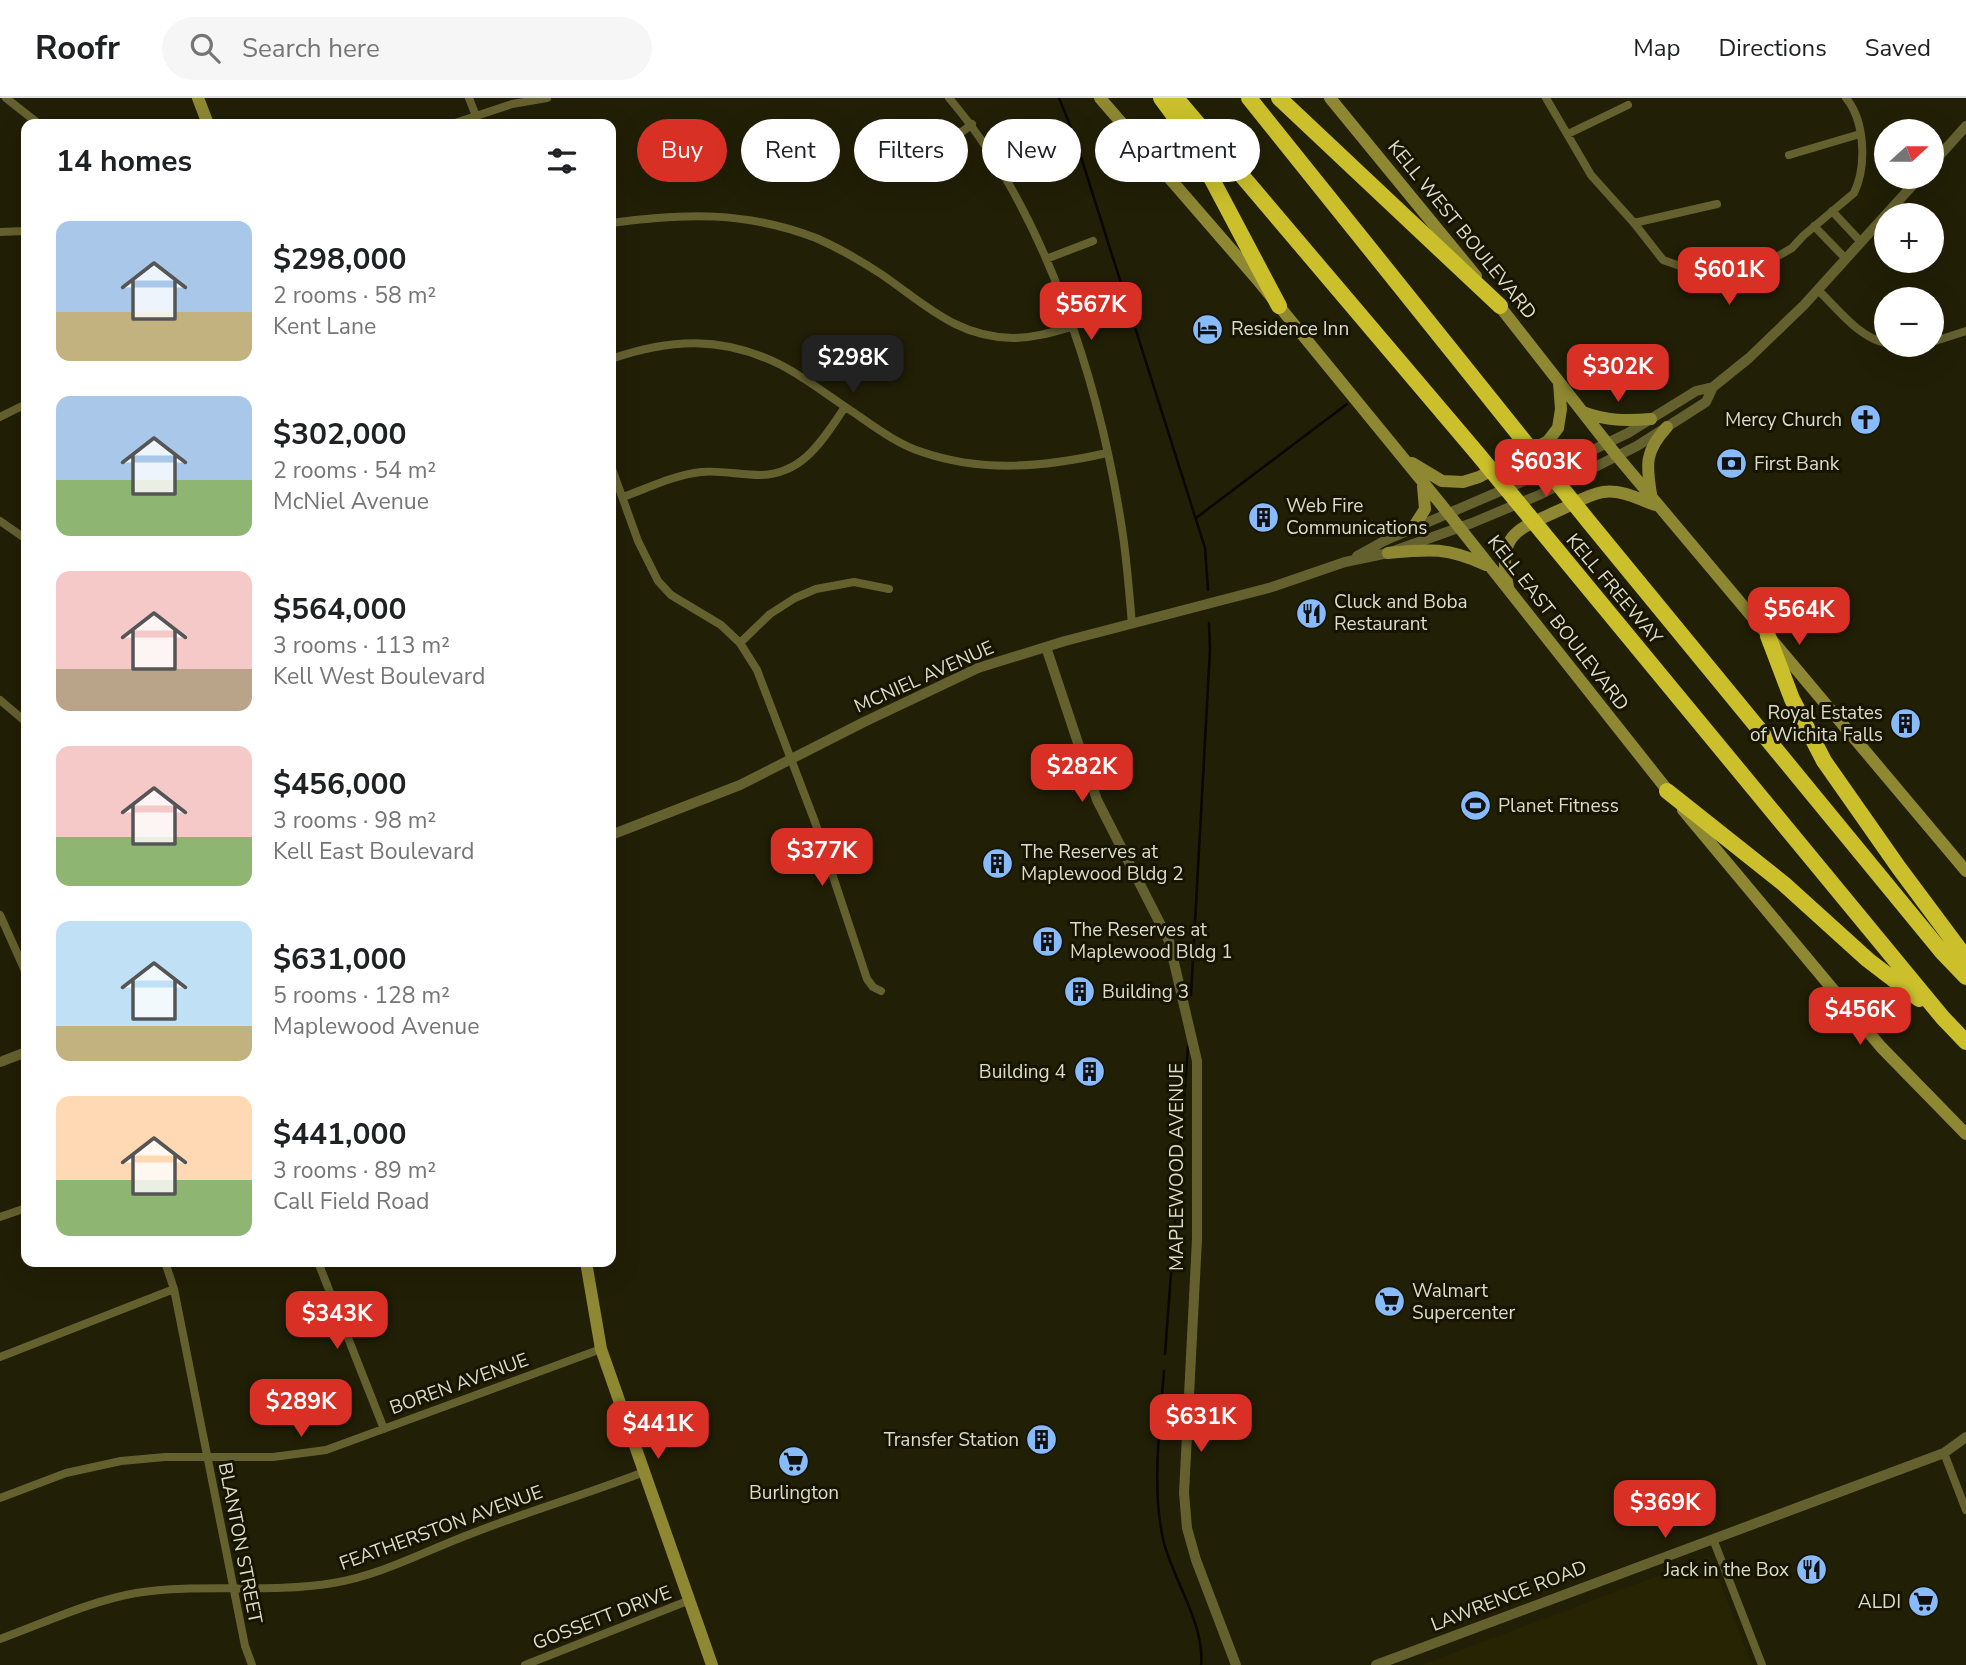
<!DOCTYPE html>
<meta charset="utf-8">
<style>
:root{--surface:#fff;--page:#f6f6f6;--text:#202124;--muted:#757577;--line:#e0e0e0;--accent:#d93025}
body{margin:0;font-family:"Nunito Sans",sans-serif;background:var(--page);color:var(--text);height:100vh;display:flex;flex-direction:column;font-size:26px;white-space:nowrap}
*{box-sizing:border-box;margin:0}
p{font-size:23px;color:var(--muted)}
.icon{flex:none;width:38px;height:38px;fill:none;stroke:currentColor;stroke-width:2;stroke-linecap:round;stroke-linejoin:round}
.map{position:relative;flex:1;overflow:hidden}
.sheet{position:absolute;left:21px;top:21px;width:595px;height:1148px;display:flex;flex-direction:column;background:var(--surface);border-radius:14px;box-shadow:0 7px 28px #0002}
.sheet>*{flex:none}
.hud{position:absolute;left:637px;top:21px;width:665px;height:63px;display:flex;gap:14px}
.needle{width:46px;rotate:69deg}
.controls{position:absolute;left:1874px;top:21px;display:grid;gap:14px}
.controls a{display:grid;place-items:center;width:70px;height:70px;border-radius:50%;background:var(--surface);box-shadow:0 7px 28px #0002;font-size:35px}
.price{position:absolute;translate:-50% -60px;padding:0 16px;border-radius:14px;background:var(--accent);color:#fff;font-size:23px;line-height:46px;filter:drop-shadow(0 2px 4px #0008)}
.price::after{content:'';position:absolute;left:50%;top:42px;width:21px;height:16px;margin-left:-10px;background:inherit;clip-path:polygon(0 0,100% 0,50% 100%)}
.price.on{background:#222;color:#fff}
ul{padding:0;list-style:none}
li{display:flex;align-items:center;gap:21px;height:175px;padding:0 35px}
li span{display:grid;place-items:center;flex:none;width:196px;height:140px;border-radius:14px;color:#555}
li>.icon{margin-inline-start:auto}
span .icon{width:84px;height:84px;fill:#fffc;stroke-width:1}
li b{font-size:30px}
h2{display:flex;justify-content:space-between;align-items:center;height:84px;padding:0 35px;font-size:30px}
.tag{padding:0 24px;border-radius:32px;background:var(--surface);box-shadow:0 7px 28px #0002;font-size:24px;line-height:63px}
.tag.on{background:var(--accent);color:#fff}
header{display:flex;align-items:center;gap:42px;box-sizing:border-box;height:98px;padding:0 35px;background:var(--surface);border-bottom:2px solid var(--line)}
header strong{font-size:33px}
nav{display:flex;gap:38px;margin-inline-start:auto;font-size:24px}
.search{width:490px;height:63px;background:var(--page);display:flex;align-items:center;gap:18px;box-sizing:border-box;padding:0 24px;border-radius:38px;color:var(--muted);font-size:26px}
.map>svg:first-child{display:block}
.built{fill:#272403}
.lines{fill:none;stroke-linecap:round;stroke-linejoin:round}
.stream{stroke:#090700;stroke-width:2.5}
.minor{stroke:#65612f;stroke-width:8}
.tertiary{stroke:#65612f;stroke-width:10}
.secondary{stroke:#8e8832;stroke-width:12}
.motorway{stroke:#cbc02c;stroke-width:16}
.labels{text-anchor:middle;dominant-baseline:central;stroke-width:6;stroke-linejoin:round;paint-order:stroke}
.street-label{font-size:19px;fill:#dcdbcc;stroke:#171500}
.poi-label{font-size:19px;fill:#dcdbcc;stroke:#171500;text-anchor:start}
</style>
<header>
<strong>Roofr</strong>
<div class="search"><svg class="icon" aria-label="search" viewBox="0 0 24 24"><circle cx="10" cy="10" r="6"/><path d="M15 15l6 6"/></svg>Search here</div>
<nav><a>Map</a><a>Directions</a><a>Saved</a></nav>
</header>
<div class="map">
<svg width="1966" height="1567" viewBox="0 0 1966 1567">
<rect width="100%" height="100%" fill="#211f06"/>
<path class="built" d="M1710 1458 1752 1567H1421Z"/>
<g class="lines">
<path class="stream" d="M1059 0 1074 37 1205 450 1208 492
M1196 420 1347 306
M1191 897 1210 552 1209 525
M1165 1256 1188 948
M1164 1273C1160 1326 1151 1393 1164 1445 1174 1483 1205 1527 1201 1567"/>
<path class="minor" d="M6 0 39 26
M469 0 479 26
M949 0C1045 112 1100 286 1122 431 1127 462 1129 494 1132 526
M1546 0 1591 77 1634 125 1663 162 1680 168 1764 162 1778 158 1792 150 1803 138 1854 95C1867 68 1865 23 1846 0
M452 26 512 6 547 0
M1568 36 1628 7
M935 55 972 26
M1789 57 1860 36
M1832 113 1861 144
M611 125C684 115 746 113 816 140 839 150 861 163 881 176 925 206 956 239 1013 240 1033 240 1053 234 1071 229
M1634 125 1717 106
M1814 128 1846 161
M0 134 26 133
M1046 161 1093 143
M1700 166 1727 195 1753 162
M1818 192C1837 210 1859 240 1886 245
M1932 244 1966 233
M1898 247H1917
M611 261C671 240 723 238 781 267 806 280 830 299 853 314 875 329 897 346 922 354 983 375 1045 369 1107 355
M0 319 26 306
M611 368 638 443 658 483 671 497 721 527 740 545 757 572 815 724 867 881 873 889 881 893
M623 399C648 390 674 377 701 374 721 372 740 377 760 377 804 376 823 341 845 309
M0 423 26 441
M740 545 770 516 795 500 816 491 854 484 889 491
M0 602 26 624
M0 817 26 875
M0 1119 26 1110
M165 1164 174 1191 245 1548 252 1567
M318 1164 384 1331
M0 1259 174 1191
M1944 1355 1966 1412
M0 1400 66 1375 121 1363 165 1359H273L326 1352 601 1251
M1713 1441 1762 1567
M0 1541C44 1525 90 1503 136 1495 201 1485 268 1496 333 1485 382 1477 427 1452 473 1435 529 1413 587 1396 644 1374
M525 1567 690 1502"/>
<path class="tertiary" d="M1932 66 1966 28
M1357 458 1384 443 1568 364 1628 335 1696 293 1713 289 1749 260 1804 207 1920 79
M1046 549 1097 702 1169 843 1197 963V1141L1184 1395 1187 1430 1196 1462 1236 1567
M611 737 740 687 864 624 978 570 1065 543 1272 489 1345 464 1388 455 1472 425 1539 397 1637 348 1706 304 1713 289
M0 964 26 954
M1376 1567 1944 1355 1966 1339"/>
<path class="secondary" d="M198 0 208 26
M1100 0 1256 180 1440 405 1672 698
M1330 0 1476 178
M1494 201 1617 358 1966 773
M1583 314C1607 323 1626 323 1651 321
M1412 365 1442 383 1463 384 1479 379 1548 343 1558 330 1561 311 1559 285
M1651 396C1646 366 1645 353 1667 329
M1413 430 1425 411 1423 388
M1388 455C1430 451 1447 449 1486 467
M1508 489C1496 434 1519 431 1562 411 1575 405 1589 396 1603 394 1620 391 1639 401 1655 407
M1683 712 1881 949 1966 1036
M586 1164 601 1251 712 1567"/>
<path class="motorway" d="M1161 0 1189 38 1279 208
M1176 0 1477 355 1943 920 1966 944
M1249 0 1589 424 1942 854 1966 879
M1279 0 1500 208
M1768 538 1792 601 1824 663 1899 770 1966 860
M1667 693 1784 786 1868 862 1919 901"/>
</g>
<defs>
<symbol id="hotel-disc" viewBox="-11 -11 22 22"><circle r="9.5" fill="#88bbfc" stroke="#171500"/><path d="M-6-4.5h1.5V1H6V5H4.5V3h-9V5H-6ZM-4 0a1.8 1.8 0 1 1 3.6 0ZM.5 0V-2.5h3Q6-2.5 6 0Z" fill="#111"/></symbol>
<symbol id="church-disc" viewBox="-11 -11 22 22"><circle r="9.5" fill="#88bbfc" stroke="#171500"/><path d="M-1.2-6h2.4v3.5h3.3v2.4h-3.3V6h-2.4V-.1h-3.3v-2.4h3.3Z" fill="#111"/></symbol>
<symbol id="bank-disc" viewBox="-11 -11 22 22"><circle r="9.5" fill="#88bbfc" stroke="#171500"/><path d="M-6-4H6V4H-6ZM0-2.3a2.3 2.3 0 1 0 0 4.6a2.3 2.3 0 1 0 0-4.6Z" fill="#111"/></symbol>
<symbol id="building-disc" viewBox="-11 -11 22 22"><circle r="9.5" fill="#88bbfc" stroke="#171500"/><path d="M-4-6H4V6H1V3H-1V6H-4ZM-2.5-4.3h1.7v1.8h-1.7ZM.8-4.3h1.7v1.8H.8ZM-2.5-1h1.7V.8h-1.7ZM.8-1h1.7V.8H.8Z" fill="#111"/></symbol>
<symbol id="restaurant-disc" viewBox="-11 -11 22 22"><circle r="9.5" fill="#88bbfc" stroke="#171500"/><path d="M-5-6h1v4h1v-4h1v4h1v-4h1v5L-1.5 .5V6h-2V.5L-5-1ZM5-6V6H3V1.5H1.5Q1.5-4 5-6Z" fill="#111"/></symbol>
<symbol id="stadium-disc" viewBox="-11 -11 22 22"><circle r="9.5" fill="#88bbfc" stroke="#171500"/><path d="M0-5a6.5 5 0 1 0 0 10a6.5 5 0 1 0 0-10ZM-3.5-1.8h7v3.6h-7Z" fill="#111"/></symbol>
<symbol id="supermarket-disc" viewBox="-11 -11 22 22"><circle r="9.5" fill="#88bbfc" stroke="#171500"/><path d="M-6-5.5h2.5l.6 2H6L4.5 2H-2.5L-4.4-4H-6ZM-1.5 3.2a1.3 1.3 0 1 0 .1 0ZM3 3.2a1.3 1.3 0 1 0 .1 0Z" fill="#111"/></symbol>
</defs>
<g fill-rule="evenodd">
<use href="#hotel-disc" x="1190" y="214" width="35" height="35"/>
<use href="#church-disc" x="1848" y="304" width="35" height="35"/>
<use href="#bank-disc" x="1714" y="348" width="35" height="35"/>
<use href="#building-disc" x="1246" y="402" width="35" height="35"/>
<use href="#restaurant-disc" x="1294" y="498" width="35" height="35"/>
<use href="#building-disc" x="1888" y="608" width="35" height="35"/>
<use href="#stadium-disc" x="1458" y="690" width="35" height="35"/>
<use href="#building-disc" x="980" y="748" width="35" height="35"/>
<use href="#building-disc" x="1030" y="826" width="35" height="35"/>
<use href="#building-disc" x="1062" y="876" width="35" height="35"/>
<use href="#building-disc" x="1072" y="956" width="35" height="35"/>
<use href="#supermarket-disc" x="1372" y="1186" width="35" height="35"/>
<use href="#building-disc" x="1024" y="1324" width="35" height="35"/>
<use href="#supermarket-disc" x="776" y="1346" width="35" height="35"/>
<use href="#restaurant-disc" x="1794" y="1454" width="35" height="35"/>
<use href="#supermarket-disc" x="1906" y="1486" width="35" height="35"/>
</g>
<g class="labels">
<g class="street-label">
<text transform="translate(1462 132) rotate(51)">KELL WEST BOULEVARD</text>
<text transform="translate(1614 491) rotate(50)">KELL FREEWAY</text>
<text transform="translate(1558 525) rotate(52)">KELL EAST BOULEVARD</text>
<text transform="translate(924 579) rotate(-24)">MCNIEL AVENUE</text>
<text transform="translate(1177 1069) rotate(-90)">MAPLEWOOD AVENUE</text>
<text transform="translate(459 1286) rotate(-20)">BOREN AVENUE</text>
<text transform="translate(441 1430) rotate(-20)">FEATHERSTON AVENUE</text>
<text transform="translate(240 1445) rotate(79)">BLANTON STREET</text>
<text transform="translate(1509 1498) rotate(-21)">LAWRENCE ROAD</text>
<text transform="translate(602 1520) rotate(-21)">GOSSETT DRIVE</text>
</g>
<g class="poi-label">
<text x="1231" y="231">Residence Inn</text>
<text x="1842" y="322" text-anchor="end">Mercy Church</text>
<text x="1754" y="366">First Bank</text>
<text x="1286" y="408">Web Fire<tspan x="1286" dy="22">Communications</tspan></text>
<text x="1334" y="504">Cluck and Boba<tspan x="1334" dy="22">Restaurant</tspan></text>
<text x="1883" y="615" text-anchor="end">Royal Estates<tspan x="1883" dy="22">of Wichita Falls</tspan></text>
<text x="1498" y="708">Planet Fitness</text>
<text x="1021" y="754">The Reserves at<tspan x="1021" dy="22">Maplewood Bldg 2</tspan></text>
<text x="1070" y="832">The Reserves at<tspan x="1070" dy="22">Maplewood Bldg 1</tspan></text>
<text x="1102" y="894">Building 3</text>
<text x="1066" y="974" text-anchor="end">Building 4</text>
<text x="1412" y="1193">Walmart<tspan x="1412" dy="22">Supercenter</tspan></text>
<text x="1019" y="1342" text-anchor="end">Transfer Station</text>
<text x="794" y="1395" text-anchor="middle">Burlington</text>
<text x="1789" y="1472" text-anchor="end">Jack in the Box</text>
<text x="1901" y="1504" text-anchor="end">ALDI</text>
</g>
</g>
</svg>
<div class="controls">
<a><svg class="needle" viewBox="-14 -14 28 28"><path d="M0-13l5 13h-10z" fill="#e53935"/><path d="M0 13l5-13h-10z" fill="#757577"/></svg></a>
<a>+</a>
<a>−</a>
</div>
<b class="price" style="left:1729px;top:209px">$601K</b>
<b class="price" style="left:1091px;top:244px">$567K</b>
<b class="price on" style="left:853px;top:297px">$298K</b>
<b class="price" style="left:1618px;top:306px">$302K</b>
<b class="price" style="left:1546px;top:401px">$603K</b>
<b class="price" style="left:1799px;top:549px">$564K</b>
<b class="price" style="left:1082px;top:706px">$282K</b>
<b class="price" style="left:822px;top:790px">$377K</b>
<b class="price" style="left:1860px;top:949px">$456K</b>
<b class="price" style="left:337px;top:1253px">$343K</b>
<b class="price" style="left:301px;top:1341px">$289K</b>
<b class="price" style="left:1201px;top:1356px">$631K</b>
<b class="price" style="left:658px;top:1363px">$441K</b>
<b class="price" style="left:1665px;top:1442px">$369K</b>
<div class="hud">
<a class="tag on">Buy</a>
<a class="tag">Rent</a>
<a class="tag">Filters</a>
<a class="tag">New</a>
<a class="tag">Apartment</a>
</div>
<section class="sheet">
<h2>14 homes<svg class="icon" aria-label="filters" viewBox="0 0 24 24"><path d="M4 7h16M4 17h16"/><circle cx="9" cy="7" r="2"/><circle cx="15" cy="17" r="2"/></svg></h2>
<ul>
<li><span style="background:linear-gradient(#a9c7e8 65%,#c2b280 0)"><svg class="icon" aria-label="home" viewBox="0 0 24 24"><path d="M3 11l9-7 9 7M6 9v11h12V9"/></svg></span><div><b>$298,000</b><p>2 rooms · 58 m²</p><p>Kent Lane</p></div></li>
<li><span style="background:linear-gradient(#a9c7e8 60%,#8fb573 0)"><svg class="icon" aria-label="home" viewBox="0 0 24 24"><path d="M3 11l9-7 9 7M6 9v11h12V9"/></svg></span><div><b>$302,000</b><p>2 rooms · 54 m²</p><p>McNiel Avenue</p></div></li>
<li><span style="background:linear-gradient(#f6c9c9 70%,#b9a48a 0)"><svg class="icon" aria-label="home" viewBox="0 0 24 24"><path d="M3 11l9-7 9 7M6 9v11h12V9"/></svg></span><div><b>$564,000</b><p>3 rooms · 113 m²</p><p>Kell West Boulevard</p></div></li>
<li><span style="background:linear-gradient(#f6c9c9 65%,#8fb573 0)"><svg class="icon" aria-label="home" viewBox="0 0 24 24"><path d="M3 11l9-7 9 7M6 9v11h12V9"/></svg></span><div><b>$456,000</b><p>3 rooms · 98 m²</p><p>Kell East Boulevard</p></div></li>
<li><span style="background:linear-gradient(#bfe0f5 75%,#c2b280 0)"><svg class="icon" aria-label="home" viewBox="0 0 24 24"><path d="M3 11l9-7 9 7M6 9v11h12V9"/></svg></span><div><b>$631,000</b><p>5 rooms · 128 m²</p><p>Maplewood Avenue</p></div></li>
<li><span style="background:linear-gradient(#ffd9b3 60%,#8fb573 0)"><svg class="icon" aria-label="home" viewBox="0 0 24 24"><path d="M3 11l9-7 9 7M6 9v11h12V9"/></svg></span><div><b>$441,000</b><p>3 rooms · 89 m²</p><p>Call Field Road</p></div></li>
</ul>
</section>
</div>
